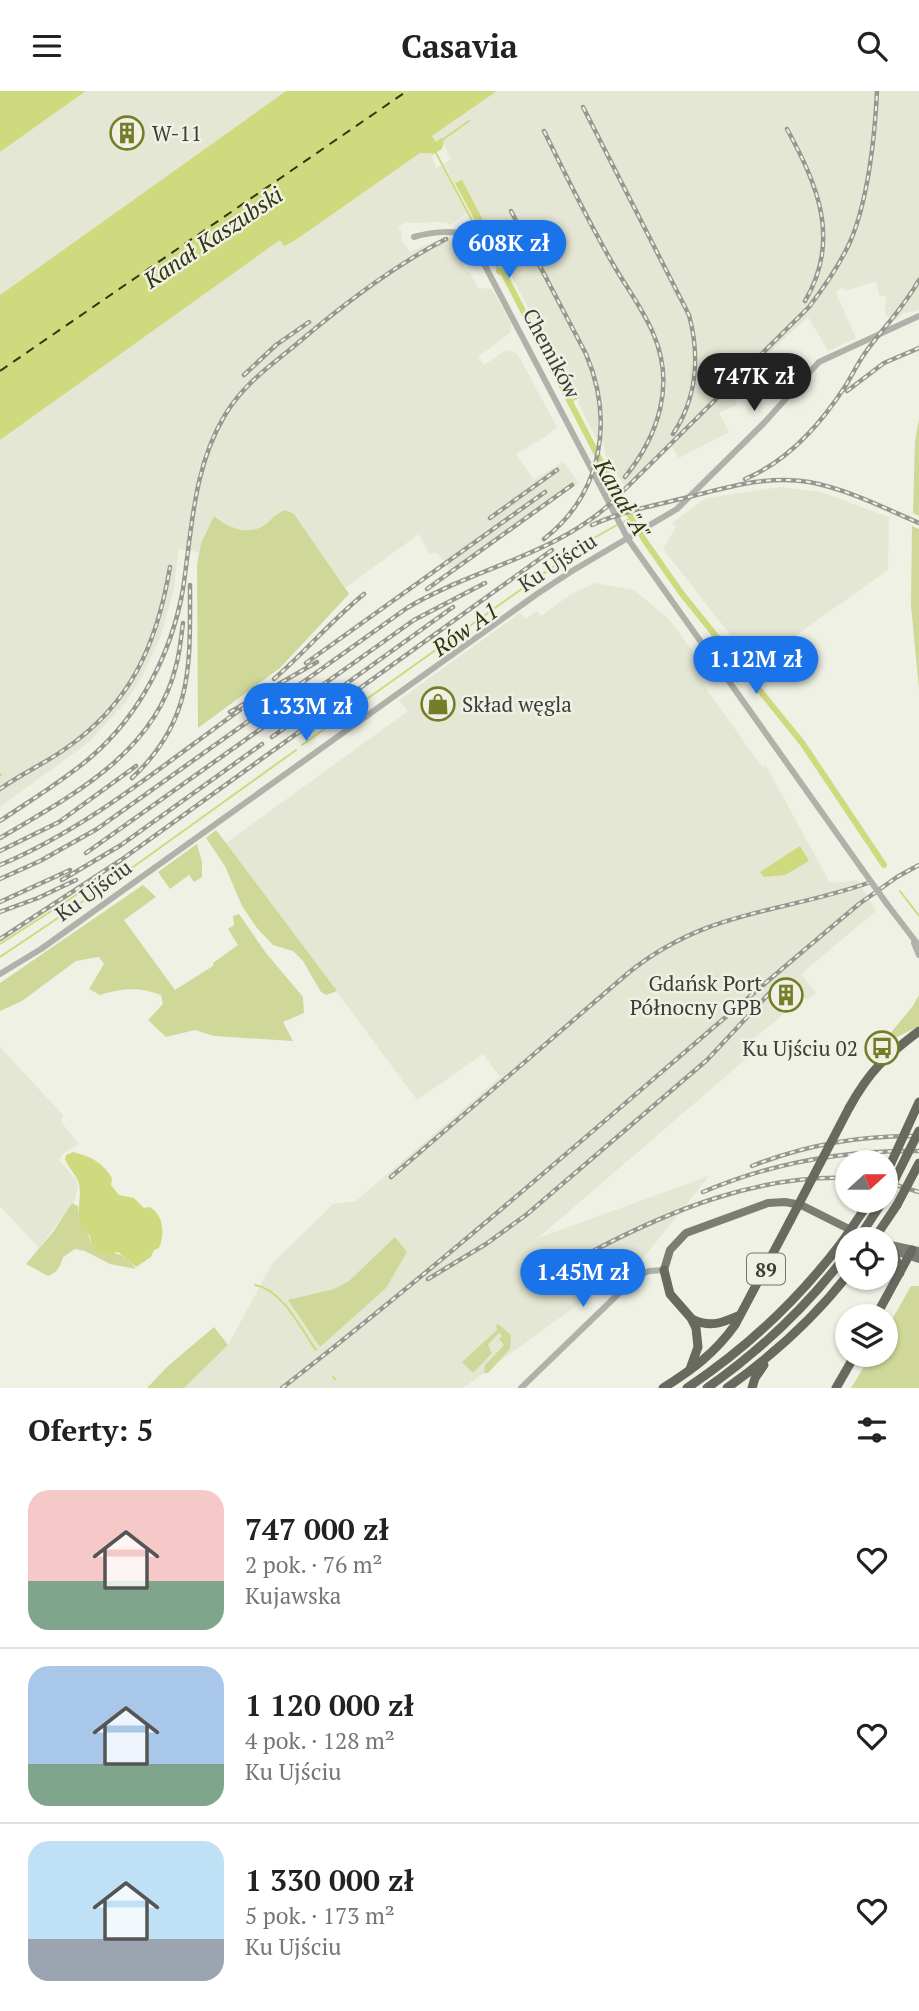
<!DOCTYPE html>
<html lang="pl">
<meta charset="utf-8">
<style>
:root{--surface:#fff;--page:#f2f2f2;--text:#222;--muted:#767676;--line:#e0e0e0;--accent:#1a73e8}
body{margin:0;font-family:"PT Serif",serif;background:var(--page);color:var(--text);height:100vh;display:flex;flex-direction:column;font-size:26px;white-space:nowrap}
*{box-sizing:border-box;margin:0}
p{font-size:23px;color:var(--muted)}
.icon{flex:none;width:38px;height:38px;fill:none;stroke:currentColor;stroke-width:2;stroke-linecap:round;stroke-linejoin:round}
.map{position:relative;height:1297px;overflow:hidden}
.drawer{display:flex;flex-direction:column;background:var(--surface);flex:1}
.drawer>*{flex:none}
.needle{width:46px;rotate:69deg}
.controls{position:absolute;left:835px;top:1059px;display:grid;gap:14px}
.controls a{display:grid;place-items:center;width:63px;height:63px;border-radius:50%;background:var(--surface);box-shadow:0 2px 5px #0004;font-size:35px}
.price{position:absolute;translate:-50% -60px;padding:0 16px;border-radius:24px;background:var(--accent);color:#fff;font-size:23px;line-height:46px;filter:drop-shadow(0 2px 4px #0008)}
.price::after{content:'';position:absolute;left:50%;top:42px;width:21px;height:16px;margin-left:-10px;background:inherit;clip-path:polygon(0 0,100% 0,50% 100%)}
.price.active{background:#222;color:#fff}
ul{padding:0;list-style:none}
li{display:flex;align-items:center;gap:21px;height:175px;padding:0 28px}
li+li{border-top:2px solid var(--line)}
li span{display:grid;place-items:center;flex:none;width:196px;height:140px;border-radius:21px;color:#555}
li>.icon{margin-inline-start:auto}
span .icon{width:84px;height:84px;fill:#fffc;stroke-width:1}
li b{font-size:30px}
h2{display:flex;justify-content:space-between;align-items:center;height:84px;padding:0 28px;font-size:30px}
header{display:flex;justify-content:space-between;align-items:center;height:91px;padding:0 28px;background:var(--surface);font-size:32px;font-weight:700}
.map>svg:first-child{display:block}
.built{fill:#e4e7d3}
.green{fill:#cfd899}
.water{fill:#cfda7f}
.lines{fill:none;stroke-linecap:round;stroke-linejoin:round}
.stream{stroke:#cfda7f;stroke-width:2}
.canal{stroke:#cfda7f;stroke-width:6}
.ferry{stroke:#333710;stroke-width:2;stroke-dasharray:9 7;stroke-linecap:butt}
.minor{stroke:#b0b1ab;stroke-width:6}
.major{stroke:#7b7c73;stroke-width:8}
.highway{stroke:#686a5f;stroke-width:9}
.rail-casing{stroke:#96978f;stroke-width:4.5}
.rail{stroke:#eff1e5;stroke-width:2;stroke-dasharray:5;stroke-linecap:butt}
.minor-bridge{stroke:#b0b1ab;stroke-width:6}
.highway-bridge{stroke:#686a5f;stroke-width:9}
.labels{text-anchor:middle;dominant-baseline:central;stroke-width:5;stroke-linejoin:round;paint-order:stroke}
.shield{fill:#eff1e5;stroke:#72736c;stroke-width:2}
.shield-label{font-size:19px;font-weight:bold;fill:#3d3d38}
.poi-label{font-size:21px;fill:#3d3d38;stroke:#eff1e5;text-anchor:start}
.street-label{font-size:21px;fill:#3d3d38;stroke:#eff1e5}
.water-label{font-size:23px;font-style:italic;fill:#333710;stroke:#eff1e5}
</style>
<header><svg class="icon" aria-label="menu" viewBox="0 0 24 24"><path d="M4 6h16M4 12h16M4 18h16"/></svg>Casavia<svg class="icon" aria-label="search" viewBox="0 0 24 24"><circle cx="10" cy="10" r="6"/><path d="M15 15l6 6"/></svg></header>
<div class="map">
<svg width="919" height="1297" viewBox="0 0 919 1297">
<rect width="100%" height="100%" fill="#eff1e5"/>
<path class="built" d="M86 0H286L0 204V61Z
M497 0H919V219L903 222 895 230 885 223 886 205 879 204 876 190 845 200 844 195 836 202 856 247 828 260 808 226 737 291 743 304 734 308 737 314 719 322 729 341 679 367 672 356 627 399 614 379 605 363 603 350 596 347 578 311 580 309 578 305H574L507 176 503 179 499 176 444 73 451 68 443 52 436 51 432 45Z
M420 62H431L436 77 442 74 467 122 450 134 445 131 408 132 407 130 398 136 402 142 401 149 410 161 445 146 450 148 463 170 464 177 470 182 478 197 492 198 511 232 510 242 478 266 484 274 506 259 517 262 557 336 545 346 516 363 534 389 563 371 579 392 453 482 437 462 429 463 419 443 345 497 289 419 279 421 268 431 251 440 233 437 214 425 201 452 199 461 179 458 173 502 160 547 142 586 125 612 89 651 0 716V349L280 149 364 101Z
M781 396 821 401 889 426 888 479 754 574 663 458 676 436 672 432 706 407Z
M596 492 634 499 669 528 698 568 697 576 701 573 708 582 704 585 696 576V580L708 600 762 676 765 674 770 682 829 790 836 792 857 789 876 820 801 883 816 902 810 908 802 907 748 953 754 961 538 1147 709 1085 645 1165 463 1297H184L228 1254 272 1173 333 1113 356 1110 500 986 483 963 417 1009 226 752 408 620 399 609 520 522 526 528 537 520 541 525 571 503Z
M0 956 63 1024 61 1031 79 1053 62 1063 59 1069 76 1088 78 1095 75 1109 39 1157 0 1115Z"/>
<path class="green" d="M919 328V425L913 422 915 350Z
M286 419 294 423 349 503 280 577 198 637 197 474 201 452 214 425C231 438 249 446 267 432 274 426 277 421 286 419Z
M912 435 919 438V598L911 514Z
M216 739 226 752 337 900 326 904 321 901 303 870 293 860 273 854 257 837 242 815 225 775 206 747Z
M197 753 202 771V786L194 791 189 784 170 798 158 781Z
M143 794 156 806 124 829 175 899 213 875V872L238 854 228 838 234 834 233 825 239 823 266 862 303 906 304 922 283 931 293 950 214 945 195 939 166 946 148 929 163 913 161 904C137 896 125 897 100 904L89 898 104 873 99 866 76 870 22 910 0 920V892Z
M919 904V935L885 952 884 950 913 915Z
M72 1112 78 1115C78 1138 88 1135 91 1153 112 1166 119 1156 136 1178L110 1173 85 1160 75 1158 63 1166C60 1176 58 1181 48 1185L26 1173 53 1141Z
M395 1146 407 1161 386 1197 320 1256 288 1209 334 1198 349 1190Z
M911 1195H919V1297H851L871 1264H886V1239Z
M498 1233 511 1244 510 1258 488 1282H484L485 1274 504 1254 499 1248 502 1245 499 1242 488 1254 492 1262 473 1282 462 1271 497 1239 496 1235Z
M214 1236 228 1254 184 1297H147L168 1275Z"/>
<path class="water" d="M0 0H86L0 61Z
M286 0H497L432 45 436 51 441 47 444 51 442 58 432 64 431 62H420L294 150 284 155 280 149 0 349V204Z
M462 89 486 135 480 138 455 92Z
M800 755 809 770 785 784 764 786 760 781Z
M73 1061C91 1065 103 1072 112 1087L111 1094 119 1104 134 1107 144 1117 150 1116C164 1125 165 1143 159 1157L154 1159 151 1166 136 1176 118 1161 104 1164 91 1153 90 1145C70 1133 83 1112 79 1093 77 1084 68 1077 65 1068L66 1064Z"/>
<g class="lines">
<path class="stream" d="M442 49 469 30
M435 60 499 180
M570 311 579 306
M622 432 631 427
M302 654 592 448 617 434
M0 683 1 684
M900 800 919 825
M0 853 81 801
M0 866 122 784 296 659
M255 1194C283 1199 301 1238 316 1259
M333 1286 335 1288"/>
<path class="canal" d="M499 180 504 183 617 402 645 450 682 503 803 653 884 774"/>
<path class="ferry" d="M0 280 407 0"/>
<path class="minor" d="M414 146C431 141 455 138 470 146L628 448 862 778
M887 813 919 855
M914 852 919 864
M0 883 41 858 537 503 572 480 677 418 763 333 819 271 919 225
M521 1297 637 1185 649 1180 664 1179"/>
<path class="major" d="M886 1153 919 1160
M886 1157 919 1168
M664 1179 670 1159 686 1142 768 1112 785 1111 801 1114 869 1148"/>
<path class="highway" d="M849 1017C870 979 885 966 919 940
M874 1148 897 1114
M894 1161 900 1182
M664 1179 670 1203 691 1227 696 1237 698 1256 690 1278
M876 1225 912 1159
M692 1228C710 1237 722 1232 740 1224
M663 1297C692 1279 715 1262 735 1234L790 1130
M687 1297C747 1257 798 1209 842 1151
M707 1297C760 1260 807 1215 847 1163
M727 1297C772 1265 813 1228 847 1185
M752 1297 755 1287 764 1274
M836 1297 855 1264"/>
<defs>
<path id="rail" d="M583 16 689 224C700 265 697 307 673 343
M787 38C818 95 841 149 805 210
M544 40C566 85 588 130 613 173 626 196 643 218 653 242 676 294 658 345 625 386
M511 120 586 263C614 329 603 402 544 448
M244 284 276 254 309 231
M847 300 884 272 919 257
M745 388C788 370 821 333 846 294 852 284 858 272 865 262 883 237 904 216 919 189
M490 427 557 379
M592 434C623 420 656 414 689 406 729 396 767 384 809 391 847 398 884 417 919 432
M427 498 572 394
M306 572 545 401
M274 588C305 561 332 529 364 503
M230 621 317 571
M272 646 453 516
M132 687C194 629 190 573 190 494
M0 698C21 683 44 673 65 658 131 613 157 553 170 476
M0 730C31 709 63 690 91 666 140 624 172 561 183 498 192 438 193 377 225 324 245 291 271 275 299 251 344 213 393 175 446 148
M0 747C71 705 155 662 176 575 180 561 181 546 183 532
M0 760 59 731 136 675
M86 762 414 529 485 492
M0 774C88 737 163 674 240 619
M0 788 40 770 97 738 407 517C472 478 552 465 610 413L809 216C825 195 839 175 850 151 868 110 875 45 877 0
M62 789 121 754 262 653
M0 811 70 779
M0 821 38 807 76 789
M0 848 121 769 552 459
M752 1075C805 1054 861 1044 919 1045
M391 1086 627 883C707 818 780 823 871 791
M886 1091 919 1101
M703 1101C771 1072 846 1059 919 1060
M593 1160C671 1119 758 1084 847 1087
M428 1188 486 1153 526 1124 707 969 778 893
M282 1297C480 1143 666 974 859 813L897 786 919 774"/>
</defs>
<use href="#rail" class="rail-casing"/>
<use href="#rail" class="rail"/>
<path class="minor-bridge" d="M862 778 887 813"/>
<path class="highway-bridge" d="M886 1083 919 1011
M886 1106 919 1040
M897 1114 919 1072
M790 1130 849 1017
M858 1148 883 1110
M842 1151 870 1110"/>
</g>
<defs>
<symbol id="building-ring" viewBox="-11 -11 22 22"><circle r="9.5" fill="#eff1e5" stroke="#757d28" stroke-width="1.5"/><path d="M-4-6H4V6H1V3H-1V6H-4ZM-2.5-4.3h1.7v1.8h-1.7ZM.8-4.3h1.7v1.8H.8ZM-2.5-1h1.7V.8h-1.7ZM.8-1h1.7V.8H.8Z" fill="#757d28"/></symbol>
<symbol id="shop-ring" viewBox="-11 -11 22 22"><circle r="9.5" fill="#eff1e5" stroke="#757d28" stroke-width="1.5"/><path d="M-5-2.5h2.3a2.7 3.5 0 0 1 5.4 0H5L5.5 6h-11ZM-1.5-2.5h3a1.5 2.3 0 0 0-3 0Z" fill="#757d28"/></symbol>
<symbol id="bus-ring" viewBox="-11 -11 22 22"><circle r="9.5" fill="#eff1e5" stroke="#757d28" stroke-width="1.5"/><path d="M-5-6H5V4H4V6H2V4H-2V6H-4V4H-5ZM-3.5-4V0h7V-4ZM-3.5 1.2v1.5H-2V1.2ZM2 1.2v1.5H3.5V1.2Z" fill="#757d28"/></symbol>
</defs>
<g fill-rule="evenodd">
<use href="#building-ring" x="108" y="23" width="38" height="38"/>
<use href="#shop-ring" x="419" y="594" width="38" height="38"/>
<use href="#building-ring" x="767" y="885" width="38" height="38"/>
<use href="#bus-ring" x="863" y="938" width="38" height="38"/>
</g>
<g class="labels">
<rect class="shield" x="747" y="1162.5" width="38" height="31" rx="5"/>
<g class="shield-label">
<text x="766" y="1178">89</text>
</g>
<g class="poi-label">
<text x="152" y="42">W-11</text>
<text x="462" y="613">Skład węgla</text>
<text x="762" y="892" text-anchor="end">Gdańsk Port<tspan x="762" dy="24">Północny GPB</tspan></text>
<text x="858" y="957" text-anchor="end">Ku Ujściu 02</text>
</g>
<g class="street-label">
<text transform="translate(552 262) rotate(62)">Chemików</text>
<text transform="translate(557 471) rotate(-33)">Ku Ujściu</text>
<text transform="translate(93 799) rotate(-36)">Ku Ujściu</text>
</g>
<g class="water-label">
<text transform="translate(213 146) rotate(-34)">Kanał Kaszubski</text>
<text transform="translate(623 408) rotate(60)">Kanał "A"</text>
<text transform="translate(465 538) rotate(-35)">Rów A1</text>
</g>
</g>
</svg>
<div class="controls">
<a><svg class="needle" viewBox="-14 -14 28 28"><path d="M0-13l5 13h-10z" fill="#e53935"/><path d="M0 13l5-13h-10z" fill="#767676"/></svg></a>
<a><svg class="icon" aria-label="locate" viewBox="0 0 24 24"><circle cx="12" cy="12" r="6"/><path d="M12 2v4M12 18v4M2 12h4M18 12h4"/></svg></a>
<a><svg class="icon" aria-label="layers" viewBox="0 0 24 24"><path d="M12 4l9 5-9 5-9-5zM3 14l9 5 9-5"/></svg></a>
</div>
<b class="price" style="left:509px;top:189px">608K zł</b>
<b class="price active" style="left:754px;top:322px">747K zł</b>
<b class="price" style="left:756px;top:605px">1.12M zł</b>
<b class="price" style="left:306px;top:652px">1.33M zł</b>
<b class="price" style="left:583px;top:1218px">1.45M zł</b>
</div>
<section class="drawer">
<h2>Oferty: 5<svg class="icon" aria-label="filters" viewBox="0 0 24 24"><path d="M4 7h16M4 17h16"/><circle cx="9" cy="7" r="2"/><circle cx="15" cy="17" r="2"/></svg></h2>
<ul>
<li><span style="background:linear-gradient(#f6c9c9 65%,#7fa58c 0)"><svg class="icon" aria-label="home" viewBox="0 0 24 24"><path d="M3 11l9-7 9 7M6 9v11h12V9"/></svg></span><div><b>747 000 zł</b><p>2 pok. · 76 m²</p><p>Kujawska</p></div><svg class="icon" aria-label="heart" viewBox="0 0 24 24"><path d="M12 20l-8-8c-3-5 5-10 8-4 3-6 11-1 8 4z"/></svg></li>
<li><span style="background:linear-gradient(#a9c7e8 70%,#7fa58c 0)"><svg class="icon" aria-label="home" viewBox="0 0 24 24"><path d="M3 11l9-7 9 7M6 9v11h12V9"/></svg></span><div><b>1 120 000 zł</b><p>4 pok. · 128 m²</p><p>Ku Ujściu</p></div><svg class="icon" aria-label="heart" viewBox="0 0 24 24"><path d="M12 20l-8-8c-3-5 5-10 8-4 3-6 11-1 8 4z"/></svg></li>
<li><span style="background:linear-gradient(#bfe0f5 70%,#9aa5b1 0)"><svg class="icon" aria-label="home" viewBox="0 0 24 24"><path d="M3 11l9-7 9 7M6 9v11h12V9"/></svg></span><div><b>1 330 000 zł</b><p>5 pok. · 173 m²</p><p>Ku Ujściu</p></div><svg class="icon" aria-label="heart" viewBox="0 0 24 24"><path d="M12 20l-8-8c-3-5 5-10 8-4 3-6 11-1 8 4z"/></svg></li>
</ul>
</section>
